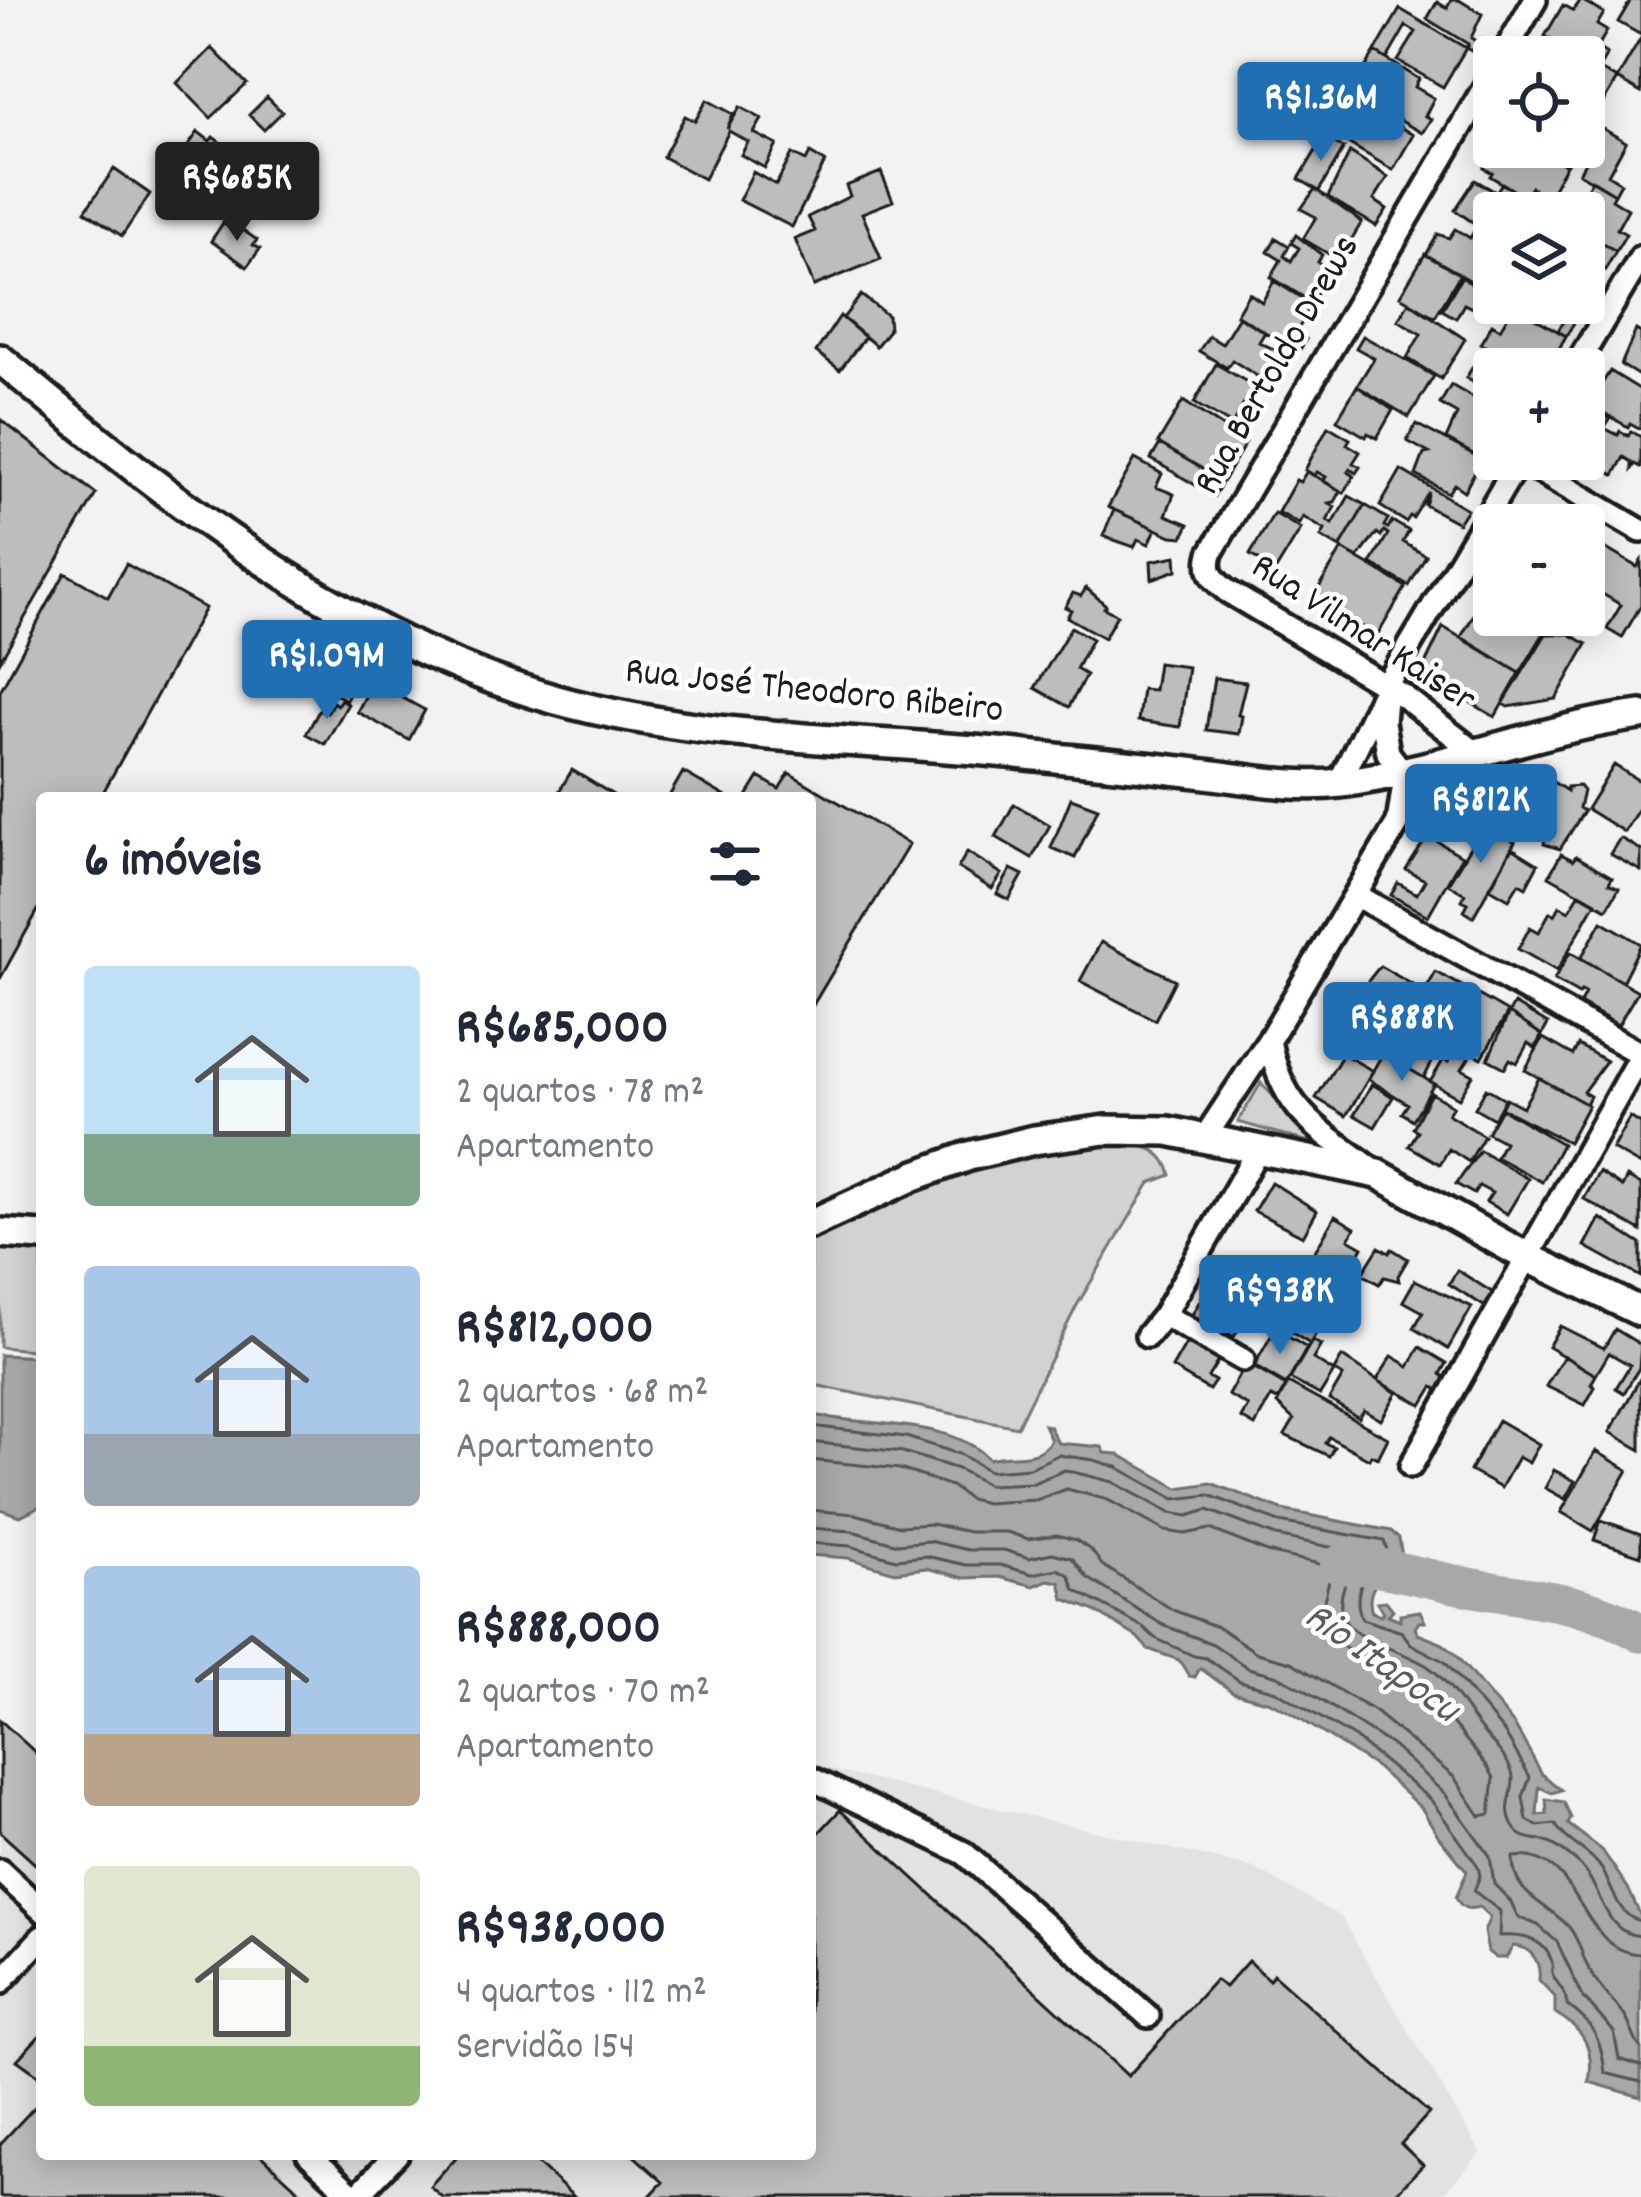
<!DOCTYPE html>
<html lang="pt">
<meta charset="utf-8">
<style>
:root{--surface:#fff;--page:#f6f6f7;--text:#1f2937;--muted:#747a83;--accent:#1f6fb2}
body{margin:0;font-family:Dekko,sans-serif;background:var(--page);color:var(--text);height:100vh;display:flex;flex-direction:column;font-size:45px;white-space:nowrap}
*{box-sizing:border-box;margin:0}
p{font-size:39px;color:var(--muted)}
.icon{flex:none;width:66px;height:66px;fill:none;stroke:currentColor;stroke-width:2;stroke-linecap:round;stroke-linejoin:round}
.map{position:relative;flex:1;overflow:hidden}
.sheet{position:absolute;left:36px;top:792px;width:780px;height:1368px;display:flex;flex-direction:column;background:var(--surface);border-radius:12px;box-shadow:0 6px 30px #0003}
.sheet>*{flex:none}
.buttons{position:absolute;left:1473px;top:36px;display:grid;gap:24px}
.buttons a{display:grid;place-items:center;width:132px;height:132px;border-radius:12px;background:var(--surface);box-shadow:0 6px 30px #0003;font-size:60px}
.price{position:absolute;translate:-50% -102px;padding:0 27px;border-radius:12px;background:var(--accent);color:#fff;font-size:39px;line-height:78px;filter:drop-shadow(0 3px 6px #0008)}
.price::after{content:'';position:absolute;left:50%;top:72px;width:36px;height:27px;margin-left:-18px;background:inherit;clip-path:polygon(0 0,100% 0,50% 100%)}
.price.on{background:#222;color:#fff}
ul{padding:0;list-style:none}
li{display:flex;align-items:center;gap:36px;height:300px;padding:0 48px}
li span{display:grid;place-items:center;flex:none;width:336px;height:240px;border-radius:12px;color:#555}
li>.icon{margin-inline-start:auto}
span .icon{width:144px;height:144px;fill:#fffc;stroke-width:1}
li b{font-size:51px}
h2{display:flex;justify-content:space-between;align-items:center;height:144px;padding:0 48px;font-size:51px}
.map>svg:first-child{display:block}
.built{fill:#e2e2e2}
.green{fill:#d2d2d2;stroke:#777;stroke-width:3}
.water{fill:#a8a8a8;stroke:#707070;stroke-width:3}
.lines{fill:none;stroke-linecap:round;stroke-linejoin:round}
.shore{stroke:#545454;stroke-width:3}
.river{stroke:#a8a8a8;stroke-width:39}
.building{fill:#bdbdbd;stroke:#1c1c1c;stroke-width:3}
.minor-casing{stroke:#1c1c1c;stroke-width:30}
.major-casing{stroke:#1c1c1c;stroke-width:36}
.minor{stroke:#fff;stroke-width:21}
.major{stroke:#fff;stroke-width:27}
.labels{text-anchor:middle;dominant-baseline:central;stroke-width:9;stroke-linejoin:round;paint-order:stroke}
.street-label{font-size:39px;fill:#1c1c1c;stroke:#fff}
.water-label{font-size:42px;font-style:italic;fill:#5b5b5b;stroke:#fff}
</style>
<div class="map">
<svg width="1641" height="2197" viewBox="0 0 1641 2197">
<rect width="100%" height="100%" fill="#f2f2f2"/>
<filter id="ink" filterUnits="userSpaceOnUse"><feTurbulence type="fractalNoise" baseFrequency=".00833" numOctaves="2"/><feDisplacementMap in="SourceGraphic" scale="24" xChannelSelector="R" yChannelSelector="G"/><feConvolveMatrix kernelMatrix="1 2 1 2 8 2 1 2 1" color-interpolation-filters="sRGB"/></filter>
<g filter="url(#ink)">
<path class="built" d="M0 1720 36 1753 42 1748V2154H810V1765L1254 1868 1341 1917 1481 2153 1440 2197H0Z"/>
<path class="green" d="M1261 1083 1310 1136 1309 1142 1238 1122Z
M1115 1144C1141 1145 1164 1146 1171 1175L1150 1183 1076 1307 1017 1427 810 1384V1237L970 1170 1034 1155Z
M0 1247 42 1249V1351L0 1347Z"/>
<path class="water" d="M0 1355 42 1357V1505L20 1516 0 1509Z
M810 1414C860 1427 952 1418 989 1459 1011 1452 1036 1463 1051 1440L1044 1425 1049 1426 1058 1443 1102 1447 1105 1453 1118 1454 1178 1488 1211 1483 1282 1510 1391 1531 1399 1538 1402 1557C1386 1573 1363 1587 1372 1612L1381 1615 1384 1612 1377 1602 1386 1601 1393 1610 1388 1615 1400 1620V1614L1420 1611 1425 1622H1419L1415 1628 1418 1634 1443 1644 1454 1653 1515 1726 1542 1774 1561 1790 1552 1793 1539 1787 1537 1815 1547 1814 1546 1799 1564 1802 1571 1818 1568 1824 1602 1850 1628 1888 1641 1917V2097L1589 2082C1595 2049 1584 2029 1555 2013V1997L1539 1980C1541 1962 1532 1947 1513 1946L1506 1958H1496L1488 1952 1484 1932 1490 1917 1479 1907C1468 1910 1461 1909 1456 1897L1467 1871 1439 1837 1422 1809 1376 1767 1293 1714 1270 1702 1233 1692 1200 1668 1195 1677 1189 1676 1179 1660 1148 1649 1137 1637 1093 1610 1064 1599 1060 1582 1048 1580 1034 1586 999 1577 964 1578 926 1568 895 1572 848 1558 810 1555Z"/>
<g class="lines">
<path class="shore" d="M810 1426 906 1437 962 1455 989 1471 1030 1468 1058 1455 1094 1460 1117 1467 1175 1499 1209 1495 1279 1522 1384 1541 1388 1553C1367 1570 1350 1591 1362 1619L1402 1632 1411 1644 1445 1662 1505 1733 1530 1777 1523 1797 1527 1820 1537 1826 1555 1824C1567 1844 1591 1850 1603 1871 1612 1888 1620 1919 1641 1921
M810 1442 903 1452 958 1469 988 1485 1033 1483 1065 1470 1113 1482 1170 1513 1188 1516 1208 1510 1276 1536 1354 1552 1357 1559C1307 1643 1383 1636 1430 1668 1454 1685 1469 1718 1489 1739 1497 1747 1512 1765 1513 1777 1514 1793 1504 1806 1511 1822 1520 1843 1534 1836 1549 1843 1557 1846 1572 1858 1579 1864 1603 1887 1602 1934 1641 1936
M810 1460 900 1469 951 1486 969 1499 986 1503 1036 1500 1067 1489 1108 1500 1165 1531 1185 1534 1210 1529 1267 1552 1328 1566 1331 1572 1323 1605 1338 1642 1353 1654 1383 1663 1420 1683 1488 1767 1494 1778 1490 1814 1480 1816 1454 1777 1374 1711 1291 1662 1257 1653 1220 1628 1173 1610 1102 1565 1092 1551 1076 1540 1057 1535 1028 1539 1007 1532H969L931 1524 900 1526 855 1514 810 1510
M810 1528 852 1531 898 1544 929 1541 968 1550H1004L1029 1558 1052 1553 1072 1558 1088 1578 1163 1625 1213 1644 1248 1668 1278 1676 1305 1690 1393 1746 1445 1794 1490 1856 1494 1884 1511 1902 1518 1917 1538 1925 1557 1942 1583 1997 1614 2032 1619 2059 1641 2066
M810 1543 850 1546 896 1559 926 1556 966 1565H1000L1032 1574 1058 1569 1069 1575 1075 1590 1143 1627 1155 1638 1194 1656 1206 1658 1240 1681 1276 1691 1355 1738 1431 1800 1478 1866 1480 1876 1474 1891 1500 1911 1499 1936C1518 1935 1542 1936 1551 1959 1555 1971 1548 1968 1555 1979 1562 1990 1566 1992 1568 2006 1594 2023 1602 2043 1605 2073L1641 2082
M1641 1954C1576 1952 1583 1848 1513 1857 1512 1896 1546 1902 1569 1927 1578 1938 1580 1949 1585 1961 1594 1982 1611 1998 1624 2015 1632 2026 1633 2040 1641 2048"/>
<path class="river" d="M1339 1565C1384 1564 1425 1579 1469 1587 1530 1599 1585 1599 1641 1633"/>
</g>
<path class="building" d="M1451 0H1459L1482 14 1471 38 1477 42 1471 51 1466 48 1468 44 1427 19 1437 2 1447 8Z
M1581 0 1604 13 1597 25 1607 31 1597 48 1607 54 1599 68 1545 36 1563 5 1573 11Z
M1631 0H1641V35L1618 22Z
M1400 9 1466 48 1443 87 1398 61 1416 32 1406 26 1387 59 1375 52Z
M1641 38V93L1617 79Z
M212 48 247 84 211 118 177 83Z
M1375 52 1419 79 1415 87 1434 98 1425 116 1431 119 1422 133 1364 100 1370 91 1356 83Z
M1585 62 1617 79 1592 122 1584 117Z
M267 97 282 112 264 130 249 115Z
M707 100 733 114 727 129 740 107 762 119 754 133 777 145 765 168 741 155 748 142 729 131 704 179 663 157 685 116 695 121Z
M1360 102 1413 135 1393 170 1346 142 1352 132 1343 127Z
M1593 123 1626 142 1608 175 1621 183 1615 194 1579 173 1585 162 1577 157Z
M198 132 210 141 213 137 234 152 207 191 173 167Z
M1324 137 1344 148 1319 191 1299 179Z
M1506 147 1513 151 1516 147H1536L1566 165 1548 197 1531 187 1524 197 1490 176 1492 173 1484 168 1492 154 1500 159Z
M1536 147H1577L1566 165Z
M1350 152 1388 177 1374 200 1387 209 1376 226 1328 197Z
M810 153 825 162 792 227 739 200 753 172 776 185 792 154 806 161Z
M114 169 150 194 122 236 85 211Z
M881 172 893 201 862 213 881 259 814 286 795 239 815 231 808 217 850 196 846 186Z
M246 177 261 187 250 204 234 194Z
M1475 180 1496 192 1502 183 1518 193 1505 213H1494V237L1455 210Z
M1592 180 1615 194 1612 199 1628 209 1617 229 1626 234 1616 251 1590 236 1592 232 1584 227V213H1573Z
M1315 189 1362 222 1339 260 1303 239 1316 217 1301 209Z
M223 223 236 233 240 228 257 240 253 245 260 249 247 267 211 241Z
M1477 226 1494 237V286L1490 292 1426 255 1438 234 1449 238 1455 229 1470 238Z
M1584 232 1616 251 1605 270 1594 263 1586 276Z
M1296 235 1322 255 1318 262 1327 267 1321 278 1325 280 1311 302 1271 277 1281 260 1268 252 1276 238 1289 246 1284 256 1291 261 1299 248 1291 243Z
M1425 254 1460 274 1435 317 1400 296Z
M1462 276 1481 292 1472 308 1464 304 1456 318 1442 310Z
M1274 281 1312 304 1296 333 1306 339 1301 348 1290 342 1288 346 1236 315 1249 293 1262 302Z
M1584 289 1592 293 1566 336 1558 331 1564 320 1560 317 1563 313 1546 303H1584Z
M861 295 888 316 889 330 876 346 843 318Z
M1409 302 1465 339 1441 379 1407 358 1421 334 1398 320Z
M1514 306 1566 336 1549 367 1538 360 1533 369H1524L1480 344 1492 324 1500 329Z
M840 316 865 337 840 370 816 352Z
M1239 316 1265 332 1259 342 1282 353 1263 380 1232 360 1227 368 1199 351 1209 336 1222 344Z
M1636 330 1641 333V377L1621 365Z
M1363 336 1434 376 1409 417 1357 386 1374 358 1356 348Z
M1485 346 1500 354 1492 367 1494 407 1474 395 1479 386 1466 378Z
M1216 364 1254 386 1232 425 1194 403Z
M1610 371 1641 390V429L1630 423 1628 427 1589 404Z
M1451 385 1494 410V438L1482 459 1446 439 1457 414 1440 404Z
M1357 386 1393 410 1377 438 1368 433 1366 437 1337 420Z
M1183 401 1246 442 1223 481 1158 443Z
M1588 406 1610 419 1604 428 1618 435 1620 431 1628 436 1631 431 1641 437V467L1635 464 1632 469V462L1624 457 1614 475 1584 458V413Z
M0 419 96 494 0 661Z
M1416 424 1482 459 1464 491 1454 484 1448 493 1416 475 1424 454 1429 453 1407 441Z
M1328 426 1350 439 1347 444 1360 452 1353 463 1360 467 1356 473 1350 469 1348 472 1354 476 1344 493 1323 481 1326 477 1317 472 1314 476 1305 470Z
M1160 444 1223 481 1214 496 1151 459Z
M1135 459 1162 474 1156 487 1174 494 1166 515 1189 524 1183 537 1172 536 1108 507Z
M1401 470 1467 509 1458 523 1425 505 1429 492 1413 518 1410 516 1406 522 1380 506Z
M1307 471 1341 491 1335 502 1329 503 1335 507 1327 521 1333 524 1349 496 1365 505 1340 548 1321 537 1325 530 1303 517 1299 524 1278 512 1296 480 1300 482Z
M1365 505 1388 519 1384 526 1388 528 1392 521 1409 531 1403 542 1426 556 1409 586 1371 564 1388 534 1384 531 1381 536 1377 533 1358 558 1340 548Z
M1114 510 1156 529 1149 544 1138 539 1134 547 1103 536Z
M1274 513 1301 529 1276 570 1250 555Z
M1598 544 1637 567 1641 561V605L1622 638 1607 629 1621 605 1584 583V569Z
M1342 549 1406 587 1377 636 1314 596Z
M1176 556 1177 570 1152 579 1151 561Z
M126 564 205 608 100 798H42V903L0 979V691L65 573 108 597Z
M1086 588 1106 605 1104 608 1117 615 1104 638 1067 617 1071 610 1065 607 1073 593 1081 596Z
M1484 597 1494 603V615H1515L1544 633 1520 673 1461 637Z
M1071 627 1092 639 1076 669 1086 675 1069 707 1035 688Z
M1443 627 1520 673 1495 717 1421 673Z
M1546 634H1569L1587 644 1556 699 1508 707 1503 704Z
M338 642 368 658 346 700 333 693 328 702 265 667 274 650 302 664 306 656 326 666Z
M1158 663 1188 667 1180 727 1138 721 1142 689 1154 690Z
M1214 678 1246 682 1238 715 1242 716 1239 734 1206 730Z
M373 682 425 710 409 740 357 712Z
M341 699 348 704 325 744 306 734 320 709 327 713 333 702 337 705Z
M1614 765 1641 782V805L1624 832 1587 809Z
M572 770 618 798H555Z
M683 772 728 798H668Z
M789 773 909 844 810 1010V798H746L759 777 779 789Z
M1524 776 1542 787 1533 803 1515 792Z
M1553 782 1567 791V787L1579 786 1583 791 1579 808 1584 811 1560 849 1544 844 1545 837 1531 836 1532 814Z
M1071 798 1098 808 1075 858 1051 848Z
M1014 804 1050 825 1032 858 996 837Z
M1484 823 1515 842 1473 917 1464 911 1468 903 1462 900 1465 894 1448 884Z
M1428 836 1462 856 1428 916 1391 895 1398 883 1417 894 1425 880 1406 870Z
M1620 838 1641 850V871L1610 854Z
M1512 848 1538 864 1526 887 1519 883 1509 899 1490 888Z
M967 852 1002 874 992 889 958 868Z
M1561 854 1573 860 1576 856 1612 877 1609 883 1619 888 1607 909 1549 876Z
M1011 869 1023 875 1009 900 997 894Z
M1580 893 1596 902 1557 971 1518 949 1530 927 1539 932 1550 912 1555 915 1560 906 1569 911Z
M1602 921 1641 944 1622 982 1581 958Z
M1101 942 1175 980 1155 1020 1080 981Z
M1570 952 1638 991 1618 1025 1580 1003 1585 993 1581 991 1579 994 1554 980Z
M1380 966 1418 988 1388 1039 1351 1017 1361 999 1356 996Z
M1436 972 1462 986 1430 1043 1404 1028Z
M1473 992 1508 1012 1482 1058 1447 1039Z
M1514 1004 1548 1024 1542 1035 1509 1013Z
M1509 1013 1542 1035 1535 1048 1528 1043 1517 1063 1510 1059 1505 1068 1488 1059Z
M1356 1026 1392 1047 1388 1055 1352 1033Z
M1543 1038 1573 1055 1578 1045 1606 1061 1583 1092 1590 1096 1586 1104 1525 1070Z
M1412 1040 1438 1051 1424 1078 1389 1057 1394 1048 1403 1054Z
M1455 1050 1469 1058 1462 1069 1473 1075 1459 1098 1430 1082 1444 1059 1448 1062Z
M1383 1053 1434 1084 1413 1120 1402 1113 1408 1104 1368 1079Z
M1343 1054 1373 1071 1346 1116 1316 1098Z
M1539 1078 1588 1105 1568 1142 1501 1108 1506 1098 1523 1107Z
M1372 1084 1393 1097 1375 1127 1354 1115Z
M1486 1088 1505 1099 1494 1119 1475 1108Z
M1431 1093 1453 1106 1448 1114 1484 1136 1469 1162 1449 1149 1440 1164 1409 1146 1418 1131 1413 1128Z
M1501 1108 1562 1144 1542 1182 1496 1157 1504 1142 1487 1133Z
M1630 1117 1641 1124V1165L1612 1149Z
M1480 1151 1528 1179 1507 1214 1486 1202 1492 1193 1479 1186 1474 1194 1456 1184Z
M1599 1172 1622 1187 1627 1177 1641 1185V1231L1584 1199Z
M1271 1182 1317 1211 1303 1236 1254 1211Z
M1335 1216 1355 1228 1349 1239 1363 1247 1340 1287 1306 1267Z
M1600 1218 1641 1244V1277L1585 1246Z
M1379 1247 1389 1253 1392 1249 1408 1259 1398 1276 1399 1281 1384 1277 1379 1284 1362 1274Z
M1457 1270 1495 1294 1487 1308 1449 1284Z
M1290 1271 1329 1292 1310 1325 1318 1330 1310 1344 1273 1321 1289 1293 1281 1288Z
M1415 1280 1472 1307 1448 1349 1414 1328 1423 1312 1403 1301Z
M1209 1285 1250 1308 1234 1337 1215 1326 1211 1333 1189 1320Z
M1343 1287 1358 1295 1342 1321 1328 1312Z
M1560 1326 1604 1348 1615 1329 1641 1345 1639 1368 1624 1393 1616 1388 1630 1365 1609 1353 1596 1375 1548 1347Z
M1275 1329 1307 1348 1286 1385 1254 1366Z
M1312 1341 1321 1345 1313 1359 1334 1372 1320 1395 1290 1379Z
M1187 1342 1218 1361 1208 1377 1215 1381 1209 1390 1172 1368Z
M1420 1347 1447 1363 1441 1374 1446 1378 1439 1390 1433 1387 1422 1405 1377 1380 1392 1356 1409 1366Z
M1564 1356 1596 1375 1591 1384 1595 1387 1585 1405 1546 1386Z
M1342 1357 1397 1393 1381 1420 1364 1410 1359 1418 1329 1400 1343 1376 1334 1371Z
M1246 1363 1286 1386 1278 1400 1271 1397 1255 1426 1241 1418 1248 1406 1228 1395Z
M1641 1377V1450L1610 1432Z
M1288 1383 1388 1438 1378 1458 1371 1455 1369 1459 1329 1437 1325 1443 1334 1447 1329 1456 1285 1435 1294 1420 1277 1404Z
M1498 1420 1539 1444 1529 1463 1518 1457 1501 1488 1470 1471Z
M1596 1451 1628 1470 1593 1531 1561 1512Z
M1554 1470 1575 1481 1565 1499 1545 1488Z
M1601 1520 1641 1534V1556L1594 1540Z
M0 1720 36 1753 42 1748V1870L0 1832Z
M840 1810 1128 2076 1215 1980 1225 1987 1248 1961 1269 1980 1273 1974 1429 2113 1401 2144 1423 2165 1392 2197H649L663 2182 632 2154H810V1836L813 1839Z
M42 2033V2078L17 2060Z
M42 2099V2154H259L306 2197H0V2144Z
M459 2154H527L574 2197H442L430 2186Z"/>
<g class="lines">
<defs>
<path id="minor" d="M1502 57 1535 0
M1574 369 1641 257
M1520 460 1641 531
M1476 753 1403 696 1227 591C1212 579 1206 571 1211 553L1494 71
M1339 783 1386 686 1520 459
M1355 895 1641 1054
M1269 1040C1282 1112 1318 1128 1373 1170
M1205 1137 1269 1040 1398 823 1404 784 1401 770 1388 753 1383 722 1386 686
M1164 1315 1243 1360
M1147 1336 1164 1315 1259 1148
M1411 1466 1641 1054
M810 1778 964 1853 1148 2016
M0 1871 42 1910
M0 1983 42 1937
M308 2154 355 2197
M356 2197 397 2154"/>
<path id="major" d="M0 359C161 493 330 630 533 693 682 740 853 738 1008 753 1071 760 1134 765 1197 773 1244 778 1294 789 1341 783 1442 770 1540 728 1641 715
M810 1224 914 1176 969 1156 1034 1140 1106 1130 1168 1131 1378 1174 1527 1257 1641 1312
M0 1233 42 1236"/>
</defs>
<use href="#minor" class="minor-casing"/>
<use href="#major" class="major-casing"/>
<use href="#minor" class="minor"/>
<use href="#major" class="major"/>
</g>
</g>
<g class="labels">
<g class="street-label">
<text transform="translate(1279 366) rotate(-60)">Rua Bertoldo Drews</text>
<text transform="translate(1362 635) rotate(33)">Rua Vilmar Kaiser</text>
<text transform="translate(814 693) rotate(6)">Rua José Theodoro Ribeiro</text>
</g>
<g class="water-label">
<text transform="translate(1380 1665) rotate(35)">Rio Itapocu</text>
</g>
</g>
</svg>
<div class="buttons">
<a><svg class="icon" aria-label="locate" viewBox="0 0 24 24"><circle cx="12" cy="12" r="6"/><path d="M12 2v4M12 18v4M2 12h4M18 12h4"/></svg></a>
<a><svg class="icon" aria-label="layers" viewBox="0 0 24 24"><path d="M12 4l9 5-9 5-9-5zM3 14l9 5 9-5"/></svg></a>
<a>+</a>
<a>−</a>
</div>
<b class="price" style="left:1321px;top:164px">R$1.36M</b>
<b class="price on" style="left:237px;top:244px">R$685K</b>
<b class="price" style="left:327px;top:722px">R$1.09M</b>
<b class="price" style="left:1481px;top:866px">R$812K</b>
<b class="price" style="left:1402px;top:1084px">R$888K</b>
<b class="price" style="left:1280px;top:1357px">R$938K</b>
<section class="sheet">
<h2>6 imóveis<svg class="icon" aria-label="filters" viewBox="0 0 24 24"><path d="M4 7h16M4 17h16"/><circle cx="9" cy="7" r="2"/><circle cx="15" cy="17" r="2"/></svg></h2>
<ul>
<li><span style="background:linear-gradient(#bfe0f5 70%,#7fa58c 0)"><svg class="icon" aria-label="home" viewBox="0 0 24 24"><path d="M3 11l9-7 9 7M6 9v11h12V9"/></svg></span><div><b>R$685,000</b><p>2 quartos · 78 m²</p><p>Apartamento</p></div></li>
<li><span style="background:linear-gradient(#a9c7e8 70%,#9aa5b1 0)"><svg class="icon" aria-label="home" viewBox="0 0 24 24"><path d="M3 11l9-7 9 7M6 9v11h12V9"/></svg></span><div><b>R$812,000</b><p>2 quartos · 68 m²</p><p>Apartamento</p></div></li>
<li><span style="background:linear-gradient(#a9c7e8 70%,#b9a48a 0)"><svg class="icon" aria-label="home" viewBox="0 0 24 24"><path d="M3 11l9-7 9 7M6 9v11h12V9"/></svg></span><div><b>R$888,000</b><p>2 quartos · 70 m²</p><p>Apartamento</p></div></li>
<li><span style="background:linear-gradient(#dfe7d0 75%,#8fb573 0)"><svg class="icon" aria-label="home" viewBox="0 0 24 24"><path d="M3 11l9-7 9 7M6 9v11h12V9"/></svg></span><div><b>R$938,000</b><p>4 quartos · 112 m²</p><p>Servidão 154</p></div></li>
</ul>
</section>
</div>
